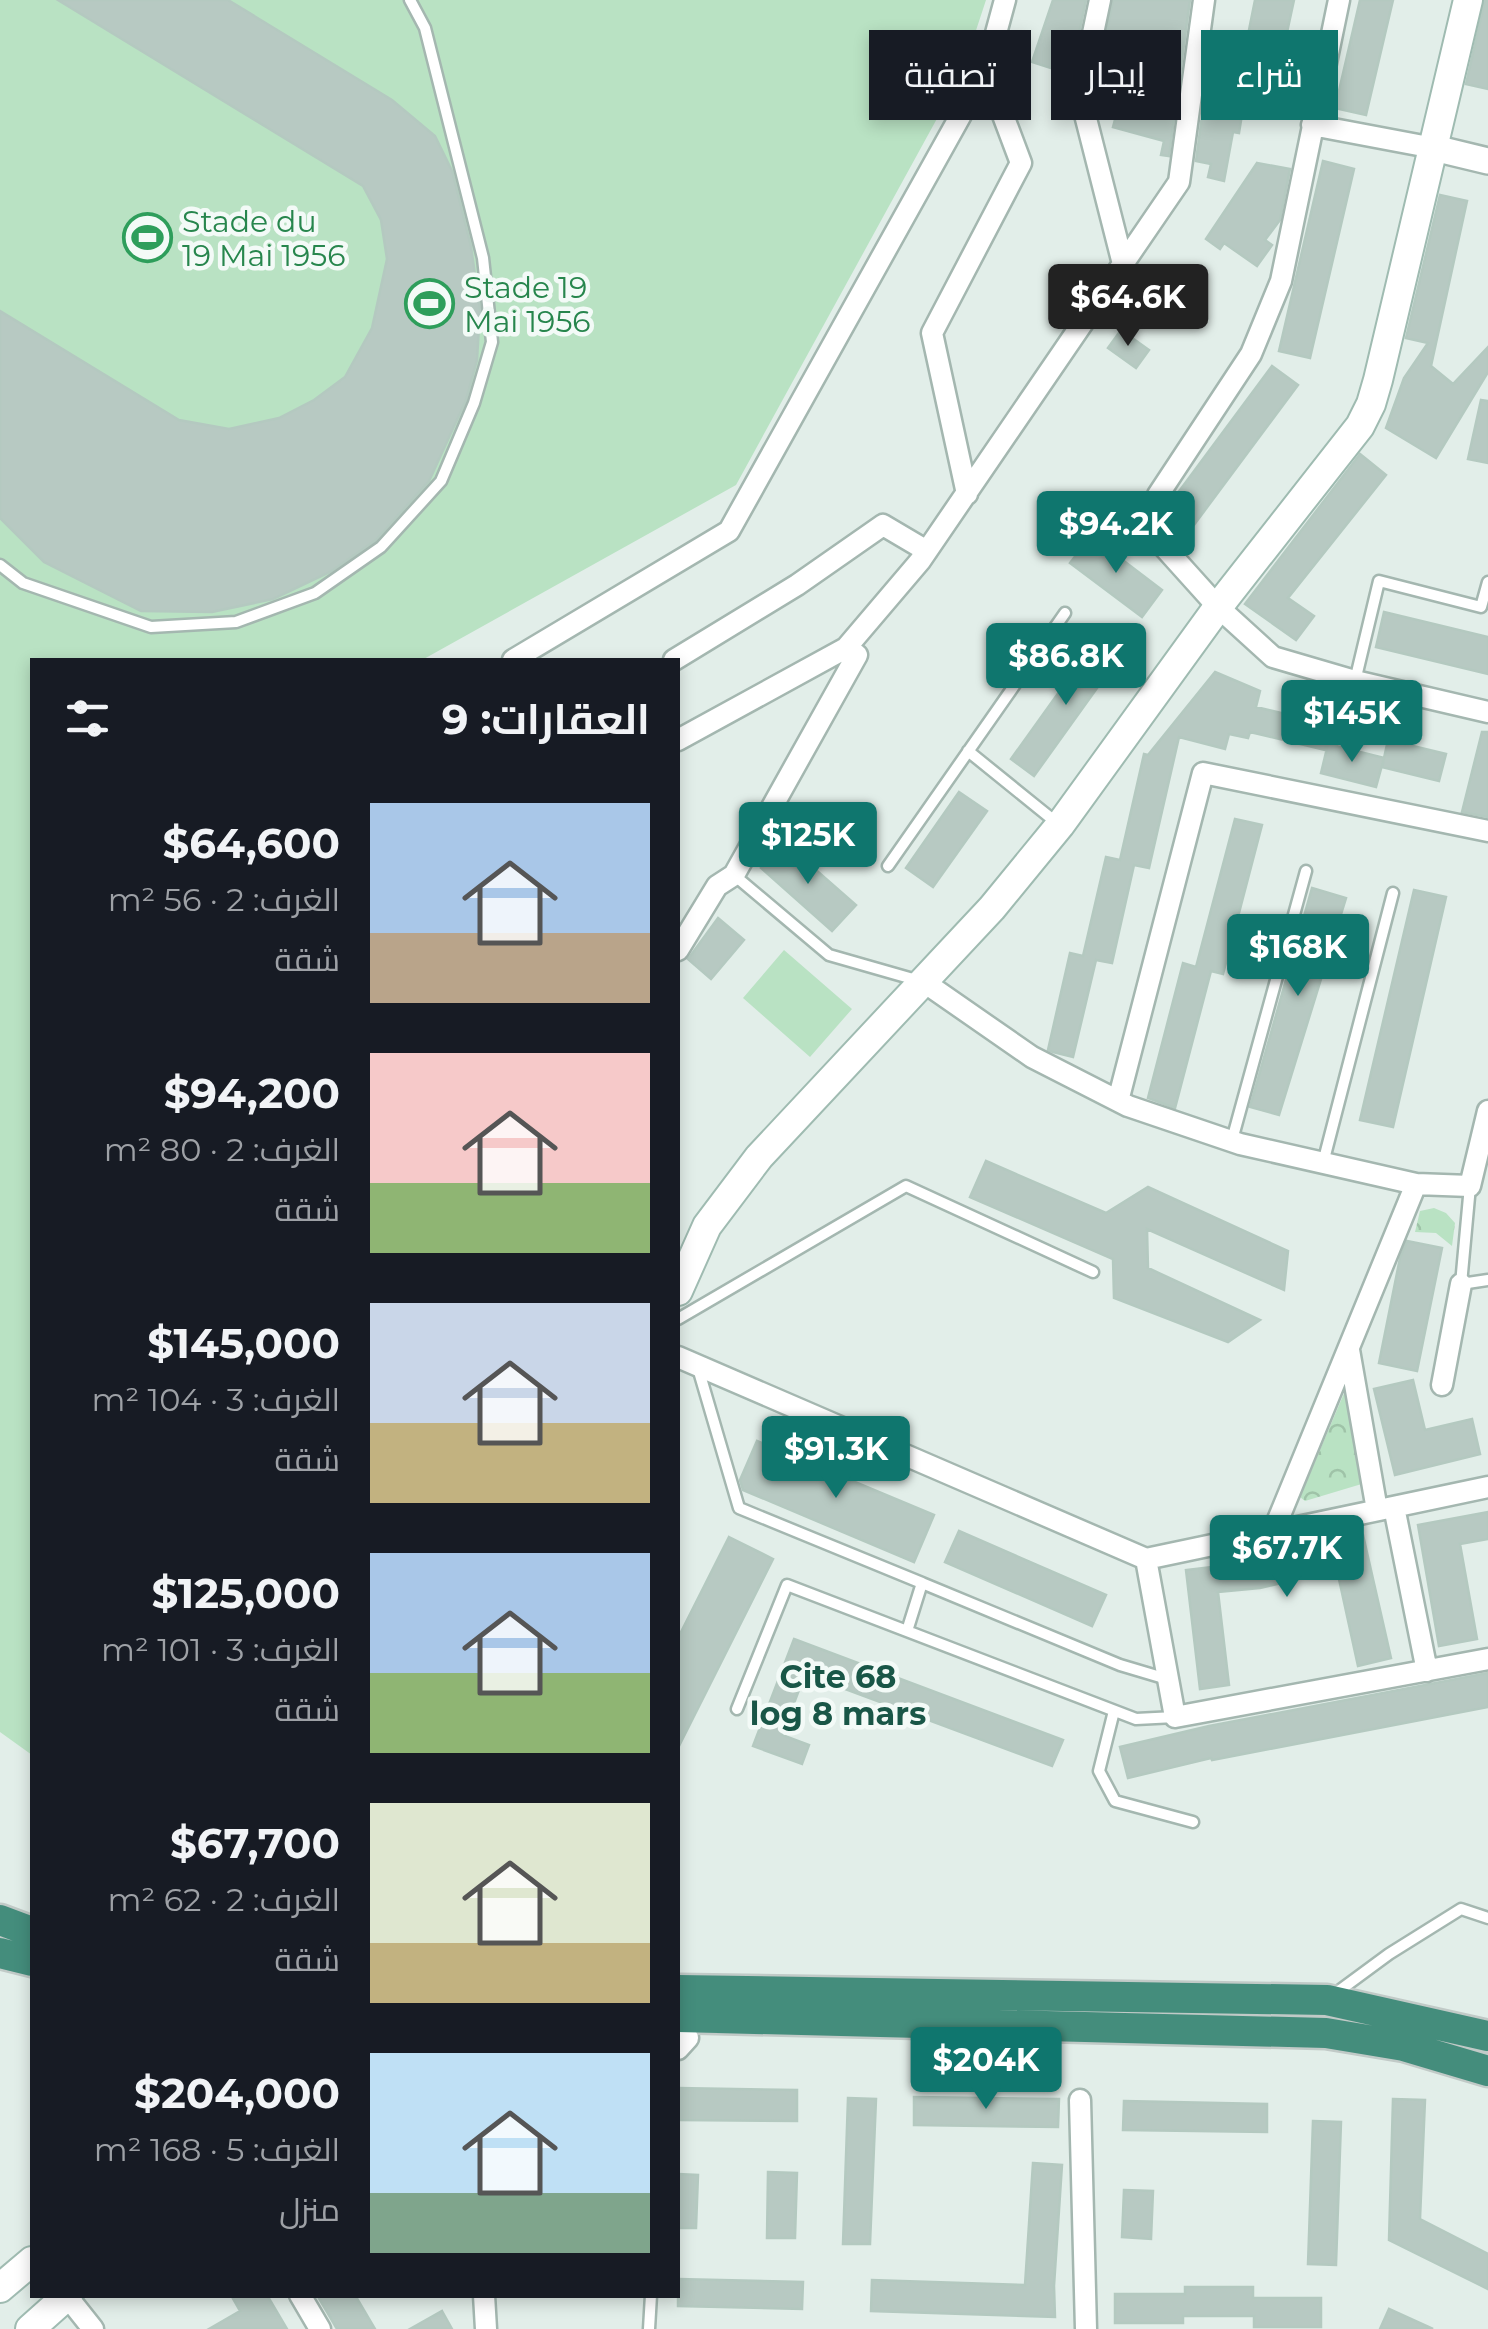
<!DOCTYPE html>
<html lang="ar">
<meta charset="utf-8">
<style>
:root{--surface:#171b24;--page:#20242c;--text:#f1f3f6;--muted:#9ea1a6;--accent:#0f766e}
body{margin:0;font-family:Montserrat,Cairo,sans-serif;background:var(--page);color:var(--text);direction:rtl;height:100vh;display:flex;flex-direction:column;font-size:38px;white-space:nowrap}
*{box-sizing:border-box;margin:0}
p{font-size:32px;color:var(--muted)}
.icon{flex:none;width:55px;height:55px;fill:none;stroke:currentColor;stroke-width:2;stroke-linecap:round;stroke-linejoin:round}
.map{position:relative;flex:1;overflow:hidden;direction:ltr}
.details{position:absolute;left:30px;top:658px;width:650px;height:1640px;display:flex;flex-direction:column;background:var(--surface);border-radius:0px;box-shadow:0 5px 15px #0003;direction:rtl}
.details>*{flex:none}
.banner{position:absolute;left:710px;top:30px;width:628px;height:90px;direction:rtl;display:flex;gap:20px}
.price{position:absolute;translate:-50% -85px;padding:0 22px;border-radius:10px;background:var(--accent);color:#fff;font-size:32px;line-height:65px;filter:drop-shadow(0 2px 5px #0008)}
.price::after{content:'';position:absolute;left:50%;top:60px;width:30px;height:22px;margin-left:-15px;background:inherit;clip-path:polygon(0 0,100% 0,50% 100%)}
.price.current{background:#222;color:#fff}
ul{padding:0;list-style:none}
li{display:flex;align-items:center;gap:30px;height:250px;padding:0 30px}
li span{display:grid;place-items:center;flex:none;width:280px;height:200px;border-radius:0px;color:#555}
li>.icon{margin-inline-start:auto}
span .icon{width:120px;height:120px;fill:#fffc;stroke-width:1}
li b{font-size:42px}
h2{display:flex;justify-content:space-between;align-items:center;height:120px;padding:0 30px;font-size:42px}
.pill{padding:0 35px;border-radius:0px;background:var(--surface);box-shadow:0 5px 15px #0003;font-size:35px;line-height:90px}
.pill.current{background:var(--accent);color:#fff}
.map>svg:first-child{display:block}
.forest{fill:url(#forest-crowns)}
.pitch{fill:#b9e2c3}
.building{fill:#b7c9c2;stroke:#b4c9c0;stroke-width:2.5}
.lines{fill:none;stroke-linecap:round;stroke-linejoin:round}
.service-casing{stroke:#a4b7b0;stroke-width:15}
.minor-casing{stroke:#a4b7b0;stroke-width:25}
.tertiary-casing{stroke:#a4b7b0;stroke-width:30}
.secondary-casing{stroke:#9fbbb1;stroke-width:32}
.trunk-casing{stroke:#c1cac7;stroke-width:35}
.service{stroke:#fff;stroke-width:10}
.minor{stroke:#fff;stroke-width:20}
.tertiary{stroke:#fff;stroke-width:25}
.secondary{stroke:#fff;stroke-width:28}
.trunk{stroke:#448d7c;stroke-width:30}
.labels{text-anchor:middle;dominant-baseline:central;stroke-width:9;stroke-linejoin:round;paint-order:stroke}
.leisure-label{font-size:30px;fill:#27864d;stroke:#f3faf7;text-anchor:start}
.neighbourhood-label{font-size:32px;font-weight:bold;fill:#195647;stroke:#f3faf7}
</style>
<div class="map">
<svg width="1488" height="2329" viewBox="0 0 1488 2329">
<defs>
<pattern id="forest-crowns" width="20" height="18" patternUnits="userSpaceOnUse" patternTransform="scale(2.5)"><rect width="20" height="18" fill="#b9e2c3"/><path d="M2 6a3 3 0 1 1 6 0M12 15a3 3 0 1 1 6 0" fill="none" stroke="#9fc3a8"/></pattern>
</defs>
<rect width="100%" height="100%" fill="#e2eee9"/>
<path class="forest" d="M1434 1208 1446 1213 1455 1223 1452 1246 1436 1233 1415 1232 1420 1211Z
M1345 1391 1365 1483 1305 1501 1300 1497Z"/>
<path class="pitch" d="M0 0H986L962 73 736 485 422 660H32V1755L0 1732Z
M784 950 852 1009 810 1057 743 998Z"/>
<path class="building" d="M58 0H228L392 100 435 136 452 171 471 247 480 309 477 360 466 400 429 481 376 540 330 572 273 599 212 612 141 611 44 562 0 518V311L179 420 229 429 279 418 314 400 345 377 372 328 387 259 381 220 363 186Z
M1053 0H1086L1073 62 1067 59 1063 72 1032 62Z
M1113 0H1190L1169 156 1161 155 1164 141 1113 127 1125 82 1099 72Z
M1255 0H1294L1286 37 1249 30Z
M1360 0H1393L1366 115 1335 108Z
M1485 0H1488V89L1466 84Z
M1209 64 1252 70 1250 81H1255L1250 109 1243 108 1239 133 1233 132 1224 181 1208 177 1211 164 1196 161Z
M1323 161 1354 169 1310 358 1279 351Z
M1257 163 1290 169 1280 220 1265 240 1272 245 1257 266 1224 243 1220 249 1206 239Z
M1440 195 1467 201 1431 366 1453 384 1488 347V372L1436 458 1386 428 1404 378 1428 343 1406 338Z
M1133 302 1147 312 1133 333 1118 323Z
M1121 330 1149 350 1136 368 1108 348Z
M1272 366 1298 385 1182 541 1166 529 1163 519 1169 505Z
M1481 400 1488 401V463L1468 459Z
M1360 454 1386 475 1288 598 1314 616 1296 640 1245 604Z
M1091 536 1162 590 1142 617 1070 563Z
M1384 612 1488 637V674L1376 647Z
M1097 639 1120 656 1034 776 1011 759Z
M1215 672 1260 691 1256 707 1331 725 1325 750 1250 732 1248 738 1229 734 1225 749 1179 737 1149 868 1134 865 1112 963 1096 960 1073 1057 1053 1052 1048 1050 1070 953 1083 956 1106 857 1120 860 1144 754 1148 755Z
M1482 732H1488V817L1462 812Z
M1388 740 1446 754 1439 781 1382 767Z
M1328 744 1384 758 1376 787 1321 773Z
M959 792 987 811 933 887 906 868Z
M1235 819 1262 825 1223 974 1211 971 1175 1108 1148 1098 1183 963 1196 967Z
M784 842 856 905 832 931 761 868Z
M1312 888 1346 898 1279 1115 1250 1107Z
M1414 890 1446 897 1393 1127 1360 1120Z
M718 918 744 940 711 979 688 959Z
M986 1161 1106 1213 1148 1187 1288 1251 1284 1290 1147 1229 1148 1268 1260 1320 1228 1342 1114 1298 1113 1259 970 1197Z
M1407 1241 1442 1248 1417 1371 1379 1363 1400 1258Z
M1413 1380 1425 1430 1472 1419 1480 1454 1395 1475 1374 1389Z
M757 1441 934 1515 914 1562 743 1490 740 1480Z
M1488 1512V1539L1460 1544 1477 1639 1439 1646 1418 1525Z
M959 1531 1106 1595 1092 1626 945 1562Z
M1363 1535 1391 1658 1358 1666 1337 1570 1260 1588 1218 1592 1229 1685 1200 1689 1186 1570 1254 1562Z
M729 1537 773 1559 678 1748V1638Z
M794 1639 1063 1740 1052 1766 805 1674 782 1735 809 1745 802 1764 753 1746Z
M1488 1673V1707L1212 1760 1211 1758 1128 1778 1120 1747 1209 1726Z
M678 2088 797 2090V2121L678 2120Z
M914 2097 1059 2099 1058 2127 914 2125Z
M848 2098 876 2099 870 2244H843Z
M1393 2099 1425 2100 1420 2219 1488 2254V2289L1389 2240Z
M1124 2101 1267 2104V2132L1123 2130Z
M1313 2121 1341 2122 1336 2265 1308 2264Z
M1033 2163 1062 2165 1054 2286 1055 2317 871 2311 872 2280 1025 2285Z
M768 2172 797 2173 795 2238H767Z
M678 2174 698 2175 696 2228H678Z
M1124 2190 1153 2191 1151 2239 1122 2237Z
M678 2279 803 2282 802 2309 678 2306Z
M1185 2287H1253V2298H1321V2327H1254V2316H1183V2323H1115V2294H1185Z
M231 2295H267L287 2329H209L240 2311Z
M317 2295H355L375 2329H337Z
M1389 2309 1433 2329H1380Z
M442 2311 452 2329H410Z"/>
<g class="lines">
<defs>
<path id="service" d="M0 565 23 583 151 627 236 622 315 593 381 547 441 481 474 403 492 342 483 258 425 28 410 0
M1355 681 1379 581 1481 607 1488 582
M968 751 1057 823
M888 866 1065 613
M734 875 829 955 920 981
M1232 1140 1306 871
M1323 1163 1393 893
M1470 1186 1461 1284 1488 1280
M678 1319 906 1186 1093 1272
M698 1368 739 1508 922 1583
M907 1631 922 1583 1120 1665 1167 1679
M737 1709 787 1585 1136 1719 1175 1717
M1114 1711 1099 1771 1115 1801 1193 1822
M1332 1996 1389 1954 1461 1909 1488 1918
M649 2329 651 2295"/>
<path id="minor" d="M1100 0 1080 95 1123 264
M1339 0 1281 281 1251 354 1158 495 1149 518 1154 536 1218 607 1273 657 1355 681 1488 712
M1312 125 1434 148
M967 494 932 333 1021 163 986 70
M513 660 729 531 986 70 1005 0
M674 660 797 585 883 525 927 551
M678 740 846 648
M678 950 717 886 734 875 857 655 846 648 920 561 1179 182 1204 0
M924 982 1032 1057 1128 1106 1240 1144 1416 1184 1470 1186 1488 1111
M1118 1101 1203 773 1488 831
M1349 1350 1377 1510
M678 1357 1146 1559 1488 1487
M1442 1385 1461 1284
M1394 1507 1427 1671
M1273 1532 1416 1184
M1146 1559 1175 1717 1488 1659
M678 2049 688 2038
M1080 2100 1086 2329
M66 2295 93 2329
M300 2295 320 2329
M484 2295 486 2329"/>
<path id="tertiary" d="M1434 148 1488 161"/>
<path id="secondary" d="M678 1291 707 1226 759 1157 992 908 1060 825 1218 607 1360 426 1371 404 1378 380 1468 0
M0 2288 32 2261
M30 2329 68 2295"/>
<path id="trunk" d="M0 1920 32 1932
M0 1953 32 1961
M678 1990 1327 2000 1488 2036
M678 2017 1326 2033 1404 2046 1488 2071"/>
</defs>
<use href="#service" class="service-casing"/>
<use href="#minor" class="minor-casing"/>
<use href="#tertiary" class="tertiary-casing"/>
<use href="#secondary" class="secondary-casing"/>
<use href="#trunk" class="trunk-casing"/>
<use href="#service" class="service"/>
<use href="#minor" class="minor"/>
<use href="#tertiary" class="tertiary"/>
<use href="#secondary" class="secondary"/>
<use href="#trunk" class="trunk"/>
</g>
<defs>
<symbol id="stadium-ring" viewBox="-11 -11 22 22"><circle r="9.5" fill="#f3faf7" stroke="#2e9e5b" stroke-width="1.5"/><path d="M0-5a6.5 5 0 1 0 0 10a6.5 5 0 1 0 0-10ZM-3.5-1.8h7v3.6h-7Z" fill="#2e9e5b"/></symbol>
</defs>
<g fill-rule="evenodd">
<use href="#stadium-ring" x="120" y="210" width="55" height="55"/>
<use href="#stadium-ring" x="402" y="276" width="55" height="55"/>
</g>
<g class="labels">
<g class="leisure-label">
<text x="182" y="221">Stade du<tspan x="182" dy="34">19 Mai 1956</tspan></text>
<text x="464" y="287">Stade 19<tspan x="464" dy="34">Mai 1956</tspan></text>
</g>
<g class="neighbourhood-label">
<text x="838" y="1676">Cite 68<tspan x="838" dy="37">log 8 mars</tspan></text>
</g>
</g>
</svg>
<b class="price current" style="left:1128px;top:349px">$64.6K</b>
<b class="price" style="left:1116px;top:576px">$94.2K</b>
<b class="price" style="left:1066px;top:708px">$86.8K</b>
<b class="price" style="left:1352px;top:765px">$145K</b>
<b class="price" style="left:808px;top:887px">$125K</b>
<b class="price" style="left:1298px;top:999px">$168K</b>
<b class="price" style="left:836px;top:1501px">$91.3K</b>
<b class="price" style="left:1287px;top:1600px">$67.7K</b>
<b class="price" style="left:986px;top:2112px">$204K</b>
<div class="banner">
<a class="pill current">شراء</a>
<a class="pill">إيجار</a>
<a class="pill">تصفية</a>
</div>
<section class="details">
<h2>العقارات: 9<svg class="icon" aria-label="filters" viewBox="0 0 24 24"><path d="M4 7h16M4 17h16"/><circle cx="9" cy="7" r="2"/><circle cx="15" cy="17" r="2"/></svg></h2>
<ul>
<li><span style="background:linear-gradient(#a9c7e8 65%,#b9a48a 0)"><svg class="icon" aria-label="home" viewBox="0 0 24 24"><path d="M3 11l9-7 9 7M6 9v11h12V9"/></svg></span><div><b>$64,600</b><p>الغرف: 2 · 56 m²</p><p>شقة</p></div></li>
<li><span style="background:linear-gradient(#f6c9c9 65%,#8fb573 0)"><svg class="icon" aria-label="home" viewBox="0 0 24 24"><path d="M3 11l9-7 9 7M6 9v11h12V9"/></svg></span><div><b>$94,200</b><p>الغرف: 2 · 80 m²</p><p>شقة</p></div></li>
<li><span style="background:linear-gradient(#c9d6e8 60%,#c2b280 0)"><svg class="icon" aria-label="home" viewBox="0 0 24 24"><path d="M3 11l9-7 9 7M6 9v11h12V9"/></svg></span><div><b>$145,000</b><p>الغرف: 3 · 104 m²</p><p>شقة</p></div></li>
<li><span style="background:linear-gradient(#a9c7e8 60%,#8fb573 0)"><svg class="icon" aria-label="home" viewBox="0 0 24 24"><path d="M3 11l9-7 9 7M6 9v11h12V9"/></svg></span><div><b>$125,000</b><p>الغرف: 3 · 101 m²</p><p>شقة</p></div></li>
<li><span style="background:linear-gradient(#dfe7d0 70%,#c2b280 0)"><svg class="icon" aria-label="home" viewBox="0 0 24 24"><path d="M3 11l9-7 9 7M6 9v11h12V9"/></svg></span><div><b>$67,700</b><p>الغرف: 2 · 62 m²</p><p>شقة</p></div></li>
<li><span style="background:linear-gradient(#bfe0f5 70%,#7fa58c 0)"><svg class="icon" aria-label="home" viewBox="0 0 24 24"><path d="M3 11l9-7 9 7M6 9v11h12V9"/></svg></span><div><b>$204,000</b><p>الغرف: 5 · 168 m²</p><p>منزل</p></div></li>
</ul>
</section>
</div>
